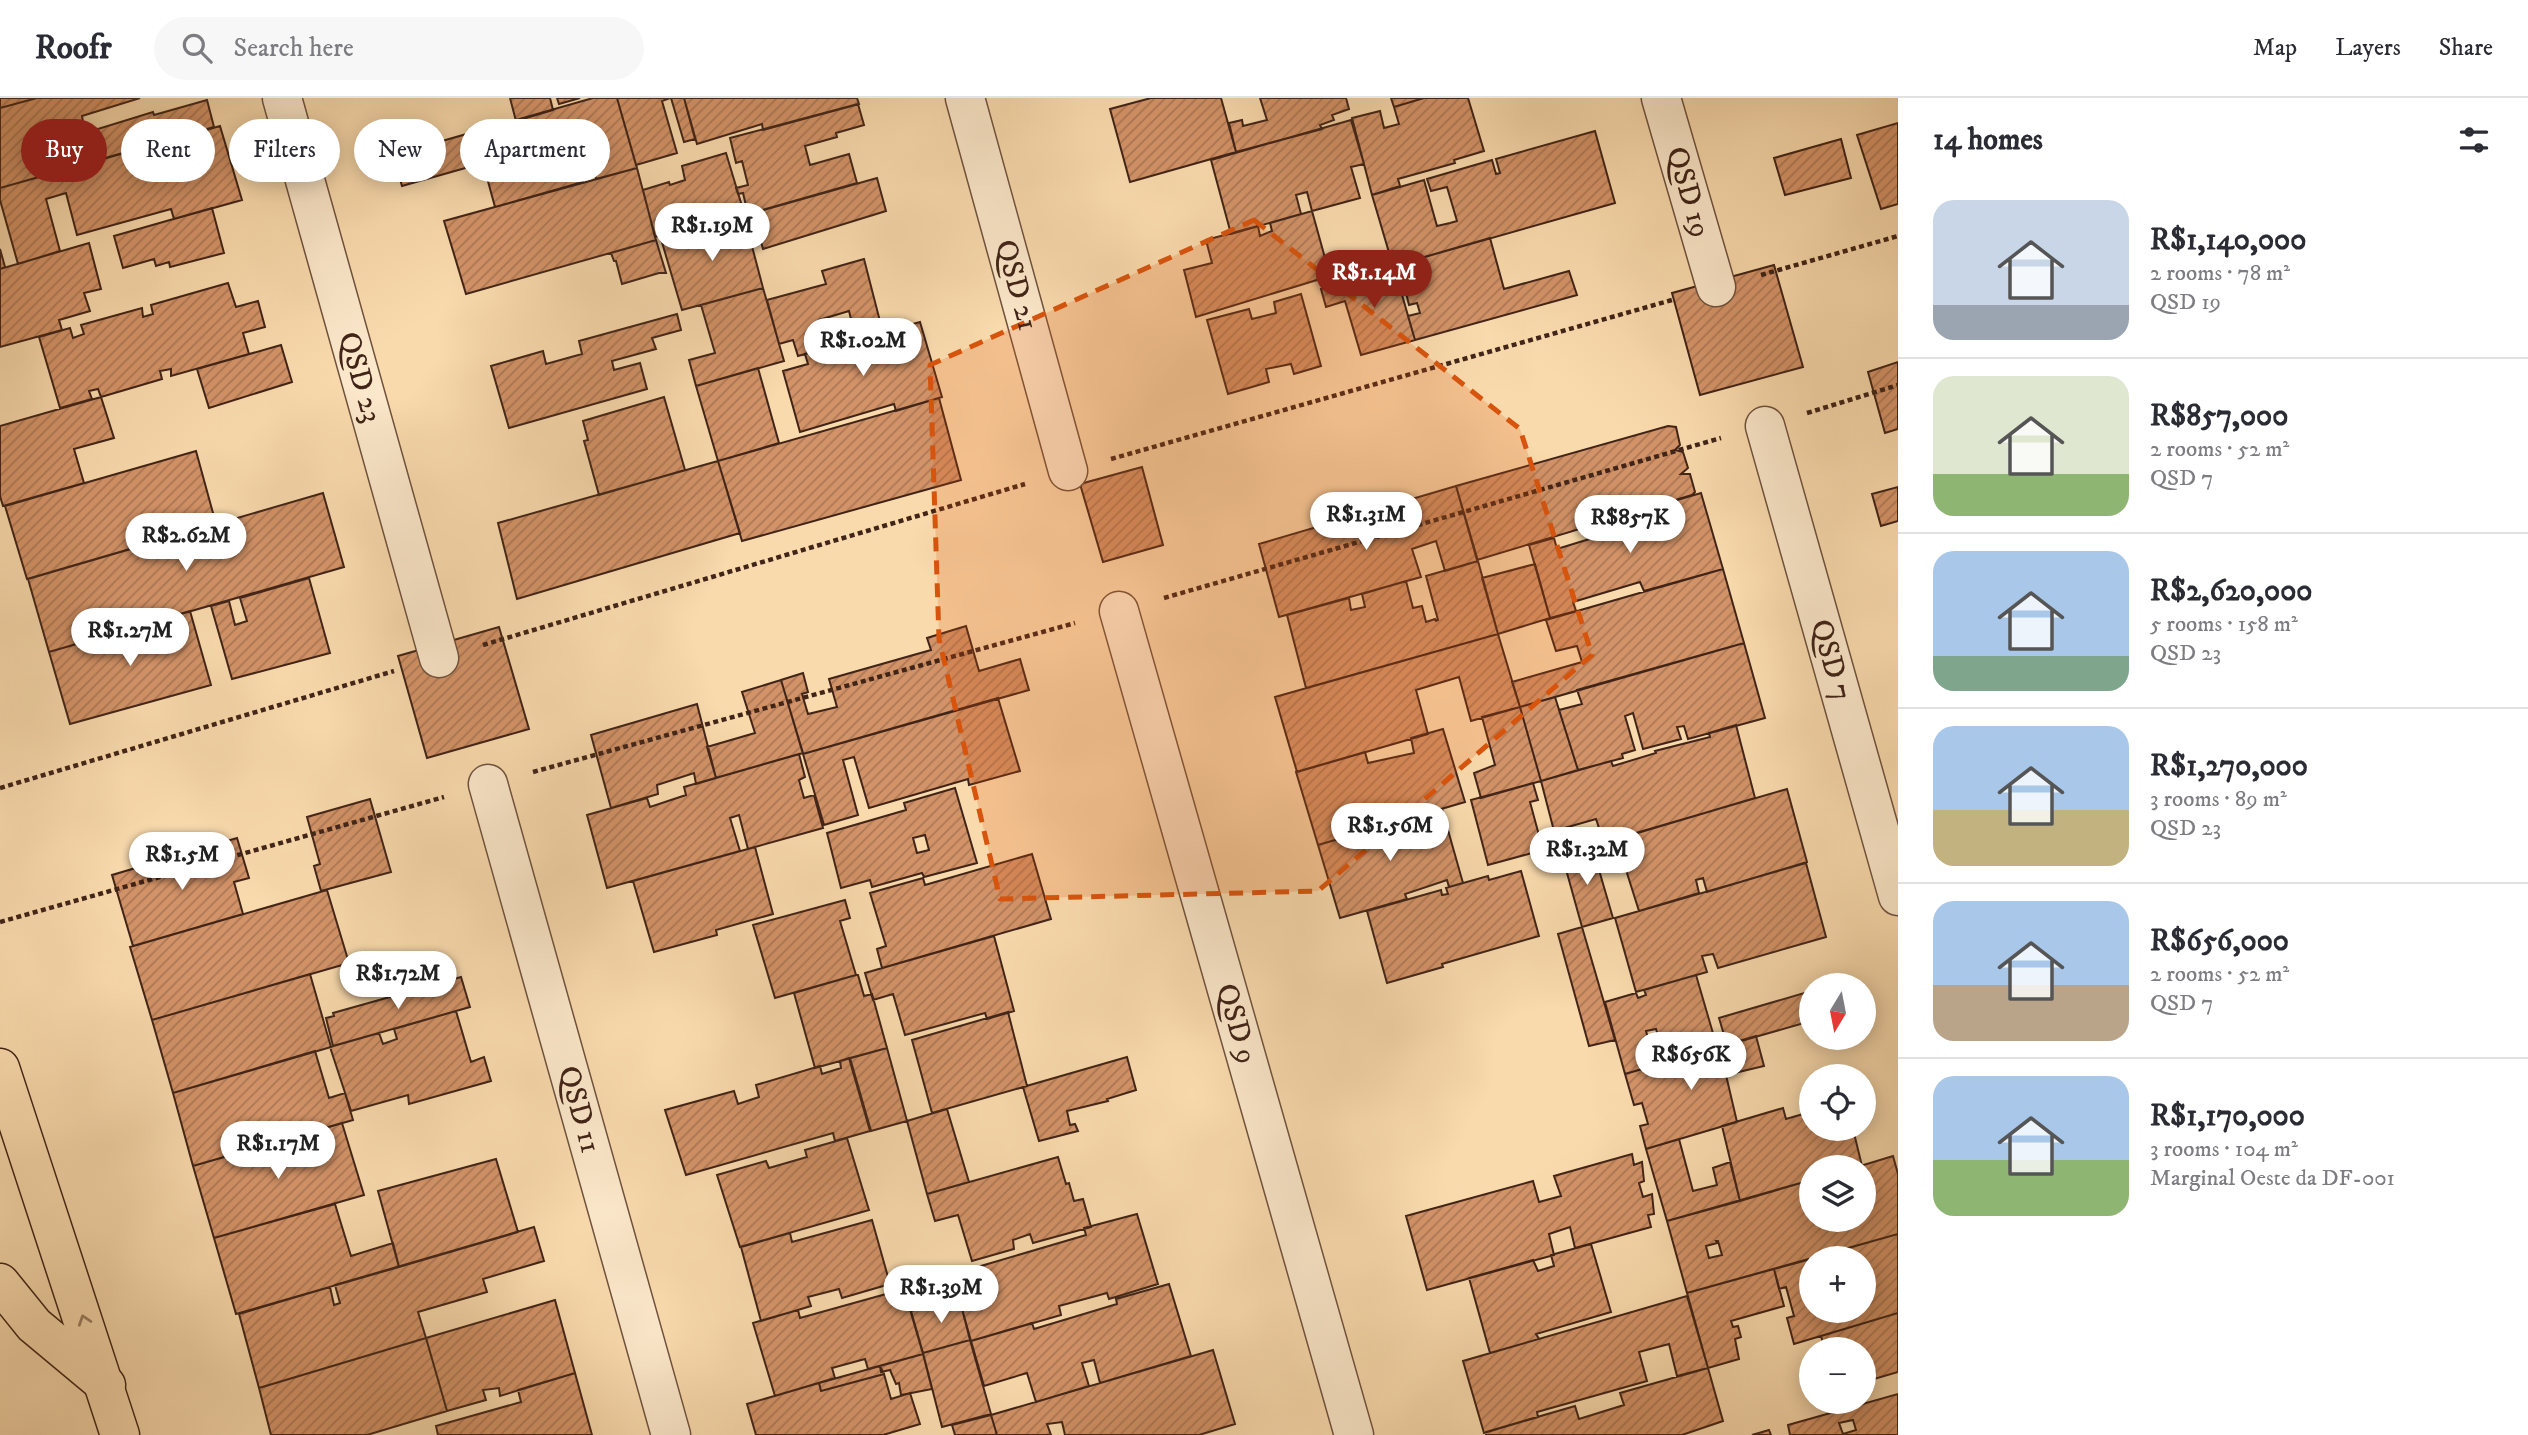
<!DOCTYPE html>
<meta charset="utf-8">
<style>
:root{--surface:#fff;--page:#f7f7f7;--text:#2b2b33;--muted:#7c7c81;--line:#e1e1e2;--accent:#8f2418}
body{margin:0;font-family:"IM FELL DW Pica",serif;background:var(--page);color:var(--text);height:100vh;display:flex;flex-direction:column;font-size:26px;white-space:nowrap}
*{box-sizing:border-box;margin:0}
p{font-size:23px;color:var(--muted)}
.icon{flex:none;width:38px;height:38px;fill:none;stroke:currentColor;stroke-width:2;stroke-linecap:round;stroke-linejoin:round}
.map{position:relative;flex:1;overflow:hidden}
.sheet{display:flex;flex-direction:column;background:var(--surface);width:630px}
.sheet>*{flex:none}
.banner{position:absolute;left:21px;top:21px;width:665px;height:63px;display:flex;gap:14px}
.needle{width:46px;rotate:190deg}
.tools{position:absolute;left:1799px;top:875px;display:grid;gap:14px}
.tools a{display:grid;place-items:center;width:77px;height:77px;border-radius:50%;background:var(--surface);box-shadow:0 4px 18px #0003;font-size:35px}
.price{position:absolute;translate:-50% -60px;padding:0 16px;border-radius:24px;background:#fff;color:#222;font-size:23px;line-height:46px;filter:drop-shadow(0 2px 4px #0008)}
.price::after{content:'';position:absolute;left:50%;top:42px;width:21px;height:16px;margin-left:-10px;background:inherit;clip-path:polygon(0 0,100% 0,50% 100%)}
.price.on{background:var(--accent);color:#fff}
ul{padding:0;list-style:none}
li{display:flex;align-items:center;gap:21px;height:175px;padding:0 35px}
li+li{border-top:2px solid var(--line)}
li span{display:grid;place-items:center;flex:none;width:196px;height:140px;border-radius:21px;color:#555}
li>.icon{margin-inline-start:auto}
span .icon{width:84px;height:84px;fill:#fffc;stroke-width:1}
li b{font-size:30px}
h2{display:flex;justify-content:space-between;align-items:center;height:84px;padding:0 35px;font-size:30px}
.tag{padding:0 24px;border-radius:32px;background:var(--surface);box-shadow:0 4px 18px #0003;font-size:24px;line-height:63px}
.tag.on{background:var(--accent);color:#fff}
header{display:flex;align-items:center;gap:42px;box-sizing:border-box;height:98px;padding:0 35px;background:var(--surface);border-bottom:2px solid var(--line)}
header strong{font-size:33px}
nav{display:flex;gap:38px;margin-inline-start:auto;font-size:24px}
.search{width:490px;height:63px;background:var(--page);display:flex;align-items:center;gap:18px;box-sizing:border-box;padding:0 24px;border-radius:38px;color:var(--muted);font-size:26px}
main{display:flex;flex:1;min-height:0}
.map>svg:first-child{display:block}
.building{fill:url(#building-hatch);stroke:#412418;stroke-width:2;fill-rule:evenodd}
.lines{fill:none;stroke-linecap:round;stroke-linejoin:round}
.minor-casing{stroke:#6f523d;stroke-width:41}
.major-casing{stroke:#412418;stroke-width:41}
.highway-casing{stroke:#412418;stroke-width:41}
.path{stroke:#412418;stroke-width:4.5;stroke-dasharray:5 3.5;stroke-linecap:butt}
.minor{stroke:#fbe7ca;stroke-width:38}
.major{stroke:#f9daad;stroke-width:38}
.highway{stroke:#f9daad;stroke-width:38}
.oneway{stroke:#9d7f62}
.marked{fill:#d7540d;fill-opacity:0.2;stroke:#d7540d;stroke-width:5;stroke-dasharray:14 9;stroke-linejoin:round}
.labels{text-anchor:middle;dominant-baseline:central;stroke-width:5;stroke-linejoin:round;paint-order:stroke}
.street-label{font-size:30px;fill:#412418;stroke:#fbe7ca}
</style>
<header>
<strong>Roofr</strong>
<div class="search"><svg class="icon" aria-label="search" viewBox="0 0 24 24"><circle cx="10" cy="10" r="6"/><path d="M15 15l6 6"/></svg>Search here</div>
<nav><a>Map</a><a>Layers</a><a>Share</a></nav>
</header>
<main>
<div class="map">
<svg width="1898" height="1337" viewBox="0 0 1898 1337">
<defs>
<pattern id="building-hatch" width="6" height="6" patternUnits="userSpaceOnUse" patternTransform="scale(1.75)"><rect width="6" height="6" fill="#d39368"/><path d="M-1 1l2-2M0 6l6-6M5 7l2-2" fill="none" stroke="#ad7855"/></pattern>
</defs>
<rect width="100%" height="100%" fill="#f9daad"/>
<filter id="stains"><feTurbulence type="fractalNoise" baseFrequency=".00286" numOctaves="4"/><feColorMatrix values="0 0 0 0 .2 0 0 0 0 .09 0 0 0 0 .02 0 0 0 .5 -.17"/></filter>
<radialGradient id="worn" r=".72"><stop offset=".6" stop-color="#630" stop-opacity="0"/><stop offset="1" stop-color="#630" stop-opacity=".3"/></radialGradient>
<path class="building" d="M0 0H37L0 10Z
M37 0H140L82 18 85 35 153 14 154 17 207 2 214 29 0 90V10Z
M510 0H550L553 12 516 23Z
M557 0H580L559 6Z
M593 0H617L637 70 596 81 593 67 580 70 583 84 495 109 483 65 402 88 393 57Z
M617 0H670L662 3 677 55 636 67Z
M671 0H684L695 41 684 44Z
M684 0H857L859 6 763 32 762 26 697 46Z
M1151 0H1221L1236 54 1130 84 1110 11Z
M1260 0H1346L1349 11 1332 17 1334 22 1320 27 1322 31 1236 54 1229 25 1242 22 1243 28 1267 22Z
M1391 0H1424L1394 9Z
M1424 0H1468L1484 53 1454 62 1455 65 1398 81 1400 88 1372 97 1352 20 1380 13 1384 30 1399 26 1394 9Z
M858 6 864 27 836 35 837 39 805 48 810 67 849 56 857 85 748 116 743 95 738 96 736 90 748 87 742 63 736 65 730 40Z
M1351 22 1364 66 1351 69 1360 100 1312 113 1307 94 1296 97 1301 116 1231 136 1211 62Z
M1898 25V106L1881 111 1857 37Z
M220 28 242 102 174 121 171 111 77 137 66 95 46 101 60 153 18 166 0 102V90Z
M1595 33 1615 105 1393 168 1372 97 1424 82 1437 128 1450 125 1457 123 1447 89 1431 93 1427 81 1492 62 1496 76 1500 75 1496 61Z
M1841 41 1851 80 1785 97 1774 60Z
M726 55 745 118 692 132 691 129 655 139 643 92 669 84 670 87 685 82 682 68Z
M637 70 656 142 466 196 444 123Z
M877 80 886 113 763 151 753 115Z
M212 110 224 155 170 169 169 164 156 168 154 161 123 170 114 138Z
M1312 113 1330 178 1196 219 1184 172 1212 165 1206 142 1258 128 1260 138 1272 133 1270 125Z
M744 118 763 190 682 212 661 141Z
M1490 140 1504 191 1569 173 1577 197 1415 242 1408 218 1420 215 1417 205 1409 207 1406 195 1414 193 1407 164Z
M656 142 666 175H659L622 186 616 163H614L611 155Z
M89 145 101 191 84 195 90 213 59 222 62 232 0 249V171Z
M0 151 5 169 0 171Z
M864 161 883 235 798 258 793 242 779 246 767 202 826 186 822 173ZM849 213 851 221 822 229 819 222Z
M1774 167 1803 269 1700 297 1672 195Z
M1394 169 1415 242 1361 257 1345 203 1326 209 1321 191Z
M228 185 236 209 258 203 265 229 243 235 249 256 171 278V271L160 273 162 281 101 299 98 291 89 293 92 301 60 310 39 239 70 230 73 240 84 236 81 227 142 210 143 219 153 216 151 207Z
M763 190 784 263 696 288 689 262 715 255 701 207Z
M1301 196 1321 268 1294 276 1291 266 1266 271 1269 284 1228 296 1207 222 1249 211 1252 221 1276 215 1274 204Z
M677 216 681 232 652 240 656 251 612 263 614 272 640 265 647 291 509 330 491 268 543 253 546 266 582 256 579 243Z
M920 224 942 299 896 313 894 306 800 334 783 273 808 266 805 256Z
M281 247 292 284 209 310 197 271Z
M1898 264V331L1885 335 1868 274Z
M758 270 779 345 718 363 696 288Z
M101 299 114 340 74 351 84 385 3 408 0 398V328Z
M664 299 685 372 599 397 584 343 588 342 583 323Z
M939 300 961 382 742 443 718 363Z
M1668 328 1676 329 1680 347 1675 352 1683 354 1688 370 1681 376H1690L1695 394 1692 397 1477 462 1456 388Z
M196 353 216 426 27 481 5 408Z
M718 363 740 435 517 501 498 425Z
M1142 369 1163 447 1103 464 1080 386Z
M1456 388 1478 463 1445 473 1436 443 1412 451 1421 479 1279 519 1259 446Z
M1898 389V423L1881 428 1872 396Z
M323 395 344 469 49 554 28 481Z
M1701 395 1723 471 1644 493 1640 484 1573 504 1576 513 1550 520 1529 447 1554 440 1557 451 1609 435 1606 423Z
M1478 463 1498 536 1306 590 1287 517 1349 500 1351 512 1365 509 1362 496 1406 483 1413 510 1422 508 1426 524 1435 521 1436 523 1438 522 1426 478Z
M1535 466 1550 520 1498 536 1482 480Z
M1723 471 1744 545 1520 609 1512 584 1582 564 1577 548 1556 553 1546 522Z
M309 480 330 555 232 581 211 508 229 503 235 527 247 523 240 500Z
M190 513 211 587 70 626 49 554Z
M966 528 979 573 1020 561 1029 592 803 656 781 582 803 575 808 594 802 596 808 616 837 609 829 581 931 552 927 540Z
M499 529 529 631 427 660 398 558Z
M1498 536 1520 609 1471 623 1459 579 1416 592 1428 636 1297 674 1275 599Z
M1744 545 1765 620 1688 641 1684 628 1677 629 1681 641 1643 651 1633 615 1625 618 1635 652 1622 656 1623 660 1578 672 1559 612 1582 606 1577 592Z
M781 582 803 655 716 680 707 649 755 635 742 594Z
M1555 599 1578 672 1541 683 1520 609Z
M998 600 1020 673 969 687 968 681 869 710 854 659 843 662 858 717 824 727 803 656Z
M697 606 716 680 696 686 694 675 657 687 658 696 611 710 591 637Z
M1520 609 1541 683 1481 700 1474 675 1495 667 1482 619Z
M1736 627 1755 700 1604 745 1596 721 1554 733 1541 683 1611 663 1613 668 1656 655 1655 653 1710 639 1709 635Z
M1443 631 1465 704 1318 747 1296 674 1365 654 1368 665 1414 655 1411 640Z
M799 656 805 679 799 682 804 700 814 697 823 730 748 751 739 717 730 720 740 753 607 790 587 717 647 700 650 709 686 697 684 689Z
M1533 685 1538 702 1530 704 1543 752 1488 767 1471 702Z
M955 690 977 765 924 779 922 775 872 789 870 782 841 790 827 735 906 712 904 705ZM925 737 929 752 917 755 913 740Z
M1787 691 1807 764 1707 794 1703 780 1696 782 1699 795 1639 813 1626 772 1623 773 1612 742Z
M370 701 391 774 321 793 314 768 320 766 307 719Z
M1442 711 1463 785 1449 789 1447 782 1405 796 1407 801 1340 820 1318 747Z
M237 740 249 780 234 784 243 816 133 848 112 777Z
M1592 748 1613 820 1582 829 1562 757Z
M755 749 773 816 716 832 717 837 654 854 633 783Z
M1032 756 1051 821 882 870 877 851 886 848 870 795 923 780 925 787Z
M1806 765 1826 839 1718 870 1713 856 1702 858 1707 874 1636 894 1615 820Z
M1521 773 1539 838 1442 866 1443 869 1387 885 1367 813 1441 792 1442 797 1448 796 1446 790 1449 789 1488 778 1489 782Z
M327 792 349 865 152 922 130 849Z
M845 802 850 820 840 823 856 877 775 900 753 827Z
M1582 829 1615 942 1589 948 1558 836Z
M994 838 1014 913 987 921 985 915 905 937 893 896 873 902 865 875Z
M310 876 331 949 173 995 152 922Z
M856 877H858L864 898 872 896 887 950 815 970 794 895Z
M1696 877 1717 949 1683 960 1681 952 1664 958 1656 931 1646 933 1656 967 1625 976 1605 904 1636 895 1638 900 1646 897 1644 892Z
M461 879 470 909 333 948 326 920 334 918 333 915Z
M1811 893V923L1727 947 1719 920Z
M456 913 471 964 484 959 491 983 409 1006 408 997 351 1013 330 949 379 935 383 946 397 941 394 931Z
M1008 914 1027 988 932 1015 912 942Z
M1756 938 1764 968 1726 977 1737 1024 1646 1051 1640 1028 1648 1026 1642 1005 1634 1007 1625 976Z
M887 950 907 1023 871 1033 850 960Z
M315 953 329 1000 345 995 353 1022 193 1068 173 995Z
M1127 959 1136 992 1107 1001 1108 1003 1067 1013 1070 1027 1075 1026 1078 1033 1039 1043 1023 989Z
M849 960 870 1033 835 1043 833 1035 686 1077 665 1012 734 993 738 1006 759 999 756 987 820 968 822 976 841 970 840 963Z
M1811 1002V1031H1853L1862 1068 1811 1069V1082L1740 1103 1722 1028 1783 1010 1786 1021 1810 1014 1806 1004Z
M947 1011 969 1084 927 1096 907 1023Z
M342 1025 364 1097 214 1140 193 1068Z
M847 1040 869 1112 740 1149 717 1077 766 1063 769 1070 807 1059 805 1052Z
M1679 1041 1693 1093 1717 1087 1713 1070 1730 1064 1740 1103 1667 1123 1646 1051Z
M1632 1056 1634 1067 1642 1064 1644 1083 1639 1085 1643 1099 1652 1096 1654 1116 1648 1117 1651 1129 1575 1150 1570 1129 1549 1136 1554 1157 1427 1192 1406 1118 1533 1083 1539 1104 1561 1098 1554 1078Z
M1893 1058 1898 1076V1136L1687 1195 1667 1123 1811 1082V1122H1864V1069H1857ZM1716 1143H1718L1722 1157 1709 1160 1706 1148 1717 1145Z
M1058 1059 1066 1086 1069 1085 1074 1103 1083 1101 1091 1129 1033 1145 1030 1136 1013 1142 1014 1151 972 1163 958 1117 935 1123 927 1096Z
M496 1061 518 1134 399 1169 378 1093Z
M335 1106 351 1158 393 1145 399 1169 236 1216 214 1140Z
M1137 1116 1158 1186 1109 1201 1107 1195 1059 1208 1061 1217 971 1243 957 1193 987 1184 981 1168 1086 1137 1084 1130Z
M872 1122 890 1186 842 1200 839 1191 808 1199 811 1208 761 1223 741 1149 790 1135 792 1144Z
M534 1129 544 1163 483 1181 487 1194 418 1214 426 1240 259 1290 239 1216 330 1189 334 1207 340 1205 335 1187Z
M1898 1136V1215L1794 1246 1787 1220 1794 1218 1786 1189 1779 1191 1774 1171 1811 1161V1213H1864V1160H1813Z
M1591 1146 1611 1214 1536 1236 1539 1241 1490 1255 1469 1180 1533 1162 1538 1173 1554 1168 1551 1157Z
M1774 1171 1784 1208 1731 1223 1733 1229 1738 1228 1741 1239 1735 1241 1739 1261 1708 1270 1687 1195Z
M1169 1186 1191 1258 1100 1285 1094 1262 1082 1265 1089 1288 1036 1304 1027 1275 984 1288 971 1243 1032 1225 1034 1231 1117 1206 1116 1201Z
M904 1191 923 1256 868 1271 865 1261 832 1270 835 1280 775 1298 753 1225 798 1212 800 1220Z
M1687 1198 1708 1270 1677 1278 1669 1246 1639 1254 1647 1283 1537 1314 1538 1319 1484 1335 1463 1263Z
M959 1199 970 1242 923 1255 911 1213Z
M555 1202 575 1275 500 1298 499 1290 483 1292 486 1302 447 1313 426 1240Z
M1898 1215V1274L1864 1284V1251H1825L1821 1238Z
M426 1240 447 1313 367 1337H271L259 1290Z
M970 1242 991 1316 942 1329 923 1255Z
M1213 1252 1235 1326 1199 1337H1065L1062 1324 1047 1326 1051 1337H997L991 1317Z
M923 1256 932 1291 901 1297 899 1285 896 1286 890 1272 881 1274 880 1268Z
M880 1268 884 1276 821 1293 819 1285Z
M1708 1270 1723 1323 1682 1337H1486V1334L1575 1308 1579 1321 1624 1307 1620 1295Z
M575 1275 592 1337H438L436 1328 521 1304 518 1292Z
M884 1276 891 1301 910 1295 920 1326 883 1337H756L747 1306 819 1285 821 1293Z
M1898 1296V1337H1790L1788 1327ZM1853 1322 1856 1332 1843 1336 1839 1325Z
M991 1317 997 1337H955L952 1327Z
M1769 1332 1771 1337H1752Z"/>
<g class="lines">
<defs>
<g id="minor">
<path id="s1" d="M282 0 439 560"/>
<path id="s2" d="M965 0 1068 373"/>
<path id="s3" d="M1661 0 1716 189"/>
<path id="s4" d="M1765 328 1898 798"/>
<path id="s5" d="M1119 513 1354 1337"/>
<path id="s6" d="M488 686 671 1337"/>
</g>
<path id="major" d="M0 970 120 1337"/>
<path id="highway" d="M0 1185 34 1227 106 1287"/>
</defs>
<use href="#minor" class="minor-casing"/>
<use href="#major" class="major-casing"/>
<use href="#highway" class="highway-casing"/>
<path class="path" d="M1761 177 1898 138
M1807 315 1898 287
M1111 361 1672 202
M1164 500 1721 340
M483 547 1025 386
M533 674 1075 525
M0 690 394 573
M0 824 444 699"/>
<use href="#minor" class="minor"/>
<use href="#major" class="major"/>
<use href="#highway" class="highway"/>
</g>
<defs><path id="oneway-chevron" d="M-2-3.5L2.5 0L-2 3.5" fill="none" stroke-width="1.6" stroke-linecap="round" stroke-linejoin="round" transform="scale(1.75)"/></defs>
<use class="oneway" href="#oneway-chevron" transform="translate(84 1222) rotate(-108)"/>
<path class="marked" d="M1254 122 1520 331 1592 557 1318 793 1000 801 939 541 930 267Z"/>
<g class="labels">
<g class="street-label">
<text stroke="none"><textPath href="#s3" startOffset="98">QSD 19</textPath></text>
<text stroke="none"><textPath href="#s2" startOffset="194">QSD 21</textPath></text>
<text stroke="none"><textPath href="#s1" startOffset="290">QSD 23</textPath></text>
<text stroke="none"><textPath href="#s4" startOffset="243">QSD 7</textPath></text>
<text stroke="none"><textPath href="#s5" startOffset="429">QSD 9</textPath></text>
<text stroke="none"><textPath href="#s6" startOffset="338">QSD 11</textPath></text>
</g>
</g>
<rect width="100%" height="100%" filter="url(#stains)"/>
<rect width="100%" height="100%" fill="url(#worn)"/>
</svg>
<div class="tools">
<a><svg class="needle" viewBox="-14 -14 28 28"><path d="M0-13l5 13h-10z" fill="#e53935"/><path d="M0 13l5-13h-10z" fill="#7c7c81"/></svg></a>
<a><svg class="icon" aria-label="locate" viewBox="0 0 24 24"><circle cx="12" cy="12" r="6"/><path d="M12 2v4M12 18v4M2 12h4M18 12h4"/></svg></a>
<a><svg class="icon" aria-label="layers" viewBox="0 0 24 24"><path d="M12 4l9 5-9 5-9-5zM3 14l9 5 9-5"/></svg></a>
<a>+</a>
<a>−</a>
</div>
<b class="price" style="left:712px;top:165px">R$1.19M</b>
<b class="price on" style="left:1374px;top:212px">R$1.14M</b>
<b class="price" style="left:863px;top:280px">R$1.02M</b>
<b class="price" style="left:1366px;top:454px">R$1.31M</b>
<b class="price" style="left:1630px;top:457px">R$857K</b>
<b class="price" style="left:186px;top:475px">R$2.62M</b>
<b class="price" style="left:130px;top:570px">R$1.27M</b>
<b class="price" style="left:1390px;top:765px">R$1.56M</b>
<b class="price" style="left:1587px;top:789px">R$1.32M</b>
<b class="price" style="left:182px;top:794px">R$1.5M</b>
<b class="price" style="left:398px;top:913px">R$1.72M</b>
<b class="price" style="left:1691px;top:994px">R$656K</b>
<b class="price" style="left:278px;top:1083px">R$1.17M</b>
<b class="price" style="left:941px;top:1227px">R$1.39M</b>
<div class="banner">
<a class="tag on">Buy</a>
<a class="tag">Rent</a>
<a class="tag">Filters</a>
<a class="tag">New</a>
<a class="tag">Apartment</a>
</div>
</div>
<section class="sheet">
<h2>14 homes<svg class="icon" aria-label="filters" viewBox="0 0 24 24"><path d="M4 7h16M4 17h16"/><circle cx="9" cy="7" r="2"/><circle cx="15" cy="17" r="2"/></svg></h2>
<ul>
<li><span style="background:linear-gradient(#c9d6e8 75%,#9aa5b1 0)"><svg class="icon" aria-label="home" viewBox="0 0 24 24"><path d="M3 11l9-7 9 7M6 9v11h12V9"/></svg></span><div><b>R$1,140,000</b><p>2 rooms · 78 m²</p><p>QSD 19</p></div></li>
<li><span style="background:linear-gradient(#dfe7d0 70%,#8fb573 0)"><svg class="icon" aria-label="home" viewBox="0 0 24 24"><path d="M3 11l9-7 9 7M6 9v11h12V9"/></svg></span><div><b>R$857,000</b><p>2 rooms · 52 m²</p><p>QSD 7</p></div></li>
<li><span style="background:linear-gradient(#a9c7e8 75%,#7fa58c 0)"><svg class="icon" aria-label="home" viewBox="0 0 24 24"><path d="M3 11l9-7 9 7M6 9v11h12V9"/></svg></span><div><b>R$2,620,000</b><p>5 rooms · 158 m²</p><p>QSD 23</p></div></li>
<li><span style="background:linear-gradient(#a9c7e8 60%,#c2b280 0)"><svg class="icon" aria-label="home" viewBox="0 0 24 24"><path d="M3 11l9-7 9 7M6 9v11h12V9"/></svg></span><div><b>R$1,270,000</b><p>3 rooms · 89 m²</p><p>QSD 23</p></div></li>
<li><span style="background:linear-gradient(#a9c7e8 60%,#b9a48a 0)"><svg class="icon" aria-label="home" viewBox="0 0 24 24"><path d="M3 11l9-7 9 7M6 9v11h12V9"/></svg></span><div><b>R$656,000</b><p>2 rooms · 52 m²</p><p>QSD 7</p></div></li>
<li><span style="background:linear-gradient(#a9c7e8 60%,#8fb573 0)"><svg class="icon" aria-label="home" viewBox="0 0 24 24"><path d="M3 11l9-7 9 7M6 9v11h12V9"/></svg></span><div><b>R$1,170,000</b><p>3 rooms · 104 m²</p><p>Marginal Oeste da DF-001</p></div></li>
</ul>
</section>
</main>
